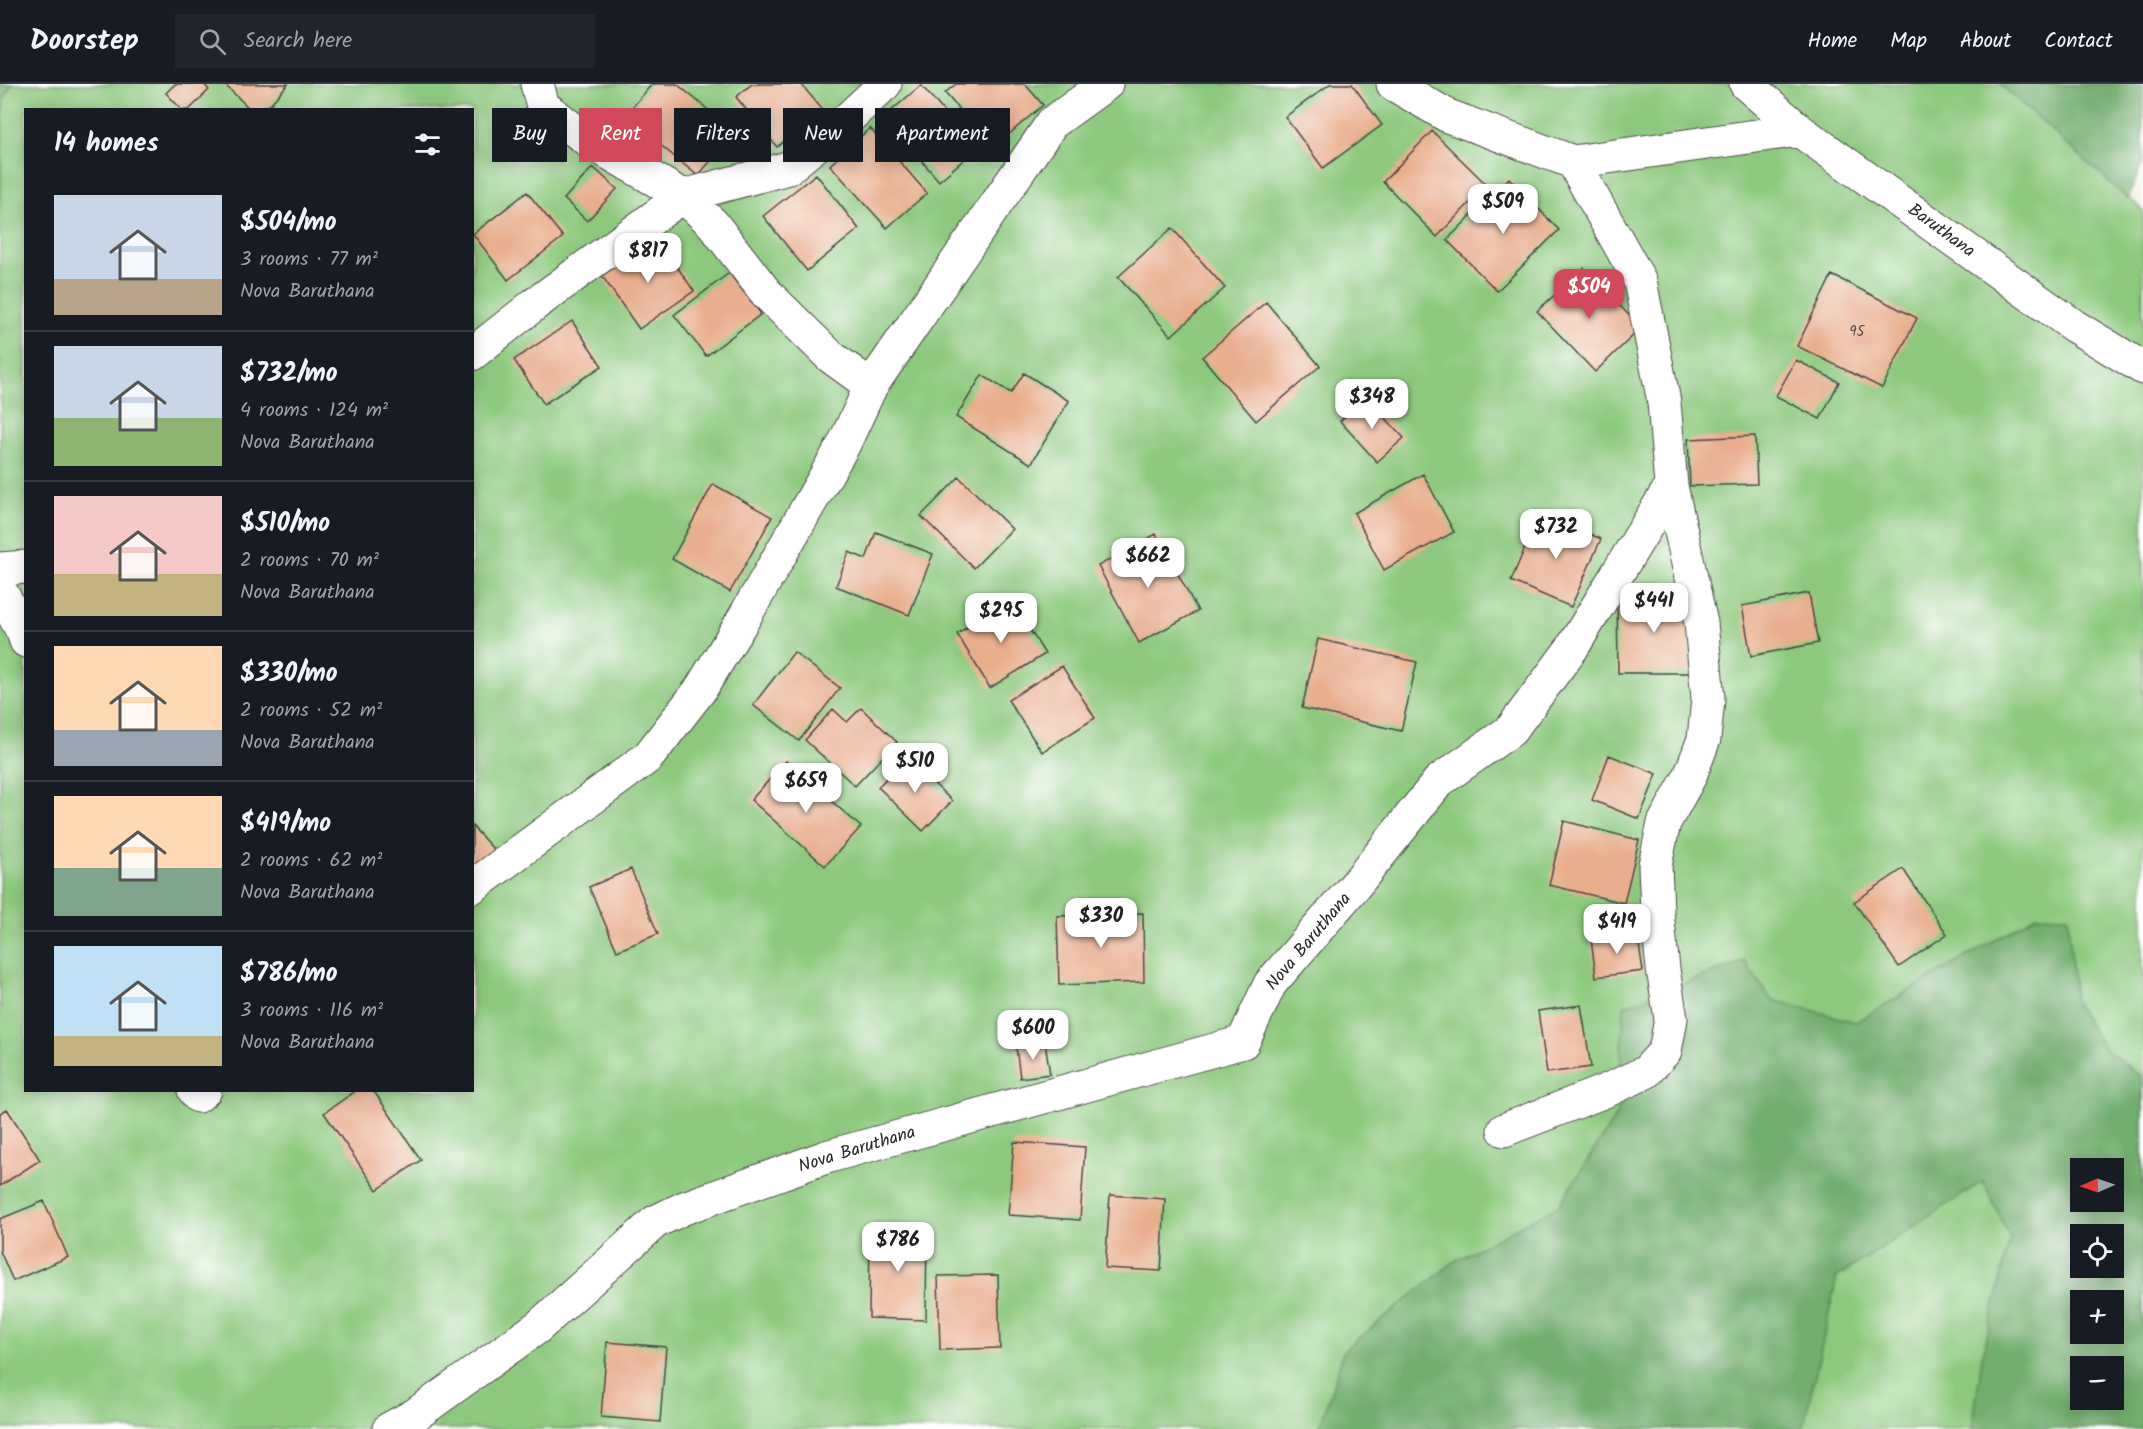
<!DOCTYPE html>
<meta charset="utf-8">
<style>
:root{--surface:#171b24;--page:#20242c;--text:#f1f3f6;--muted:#9ea1a6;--line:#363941;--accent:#d1495b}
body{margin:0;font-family:Kalam,sans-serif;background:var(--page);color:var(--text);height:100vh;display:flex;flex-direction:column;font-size:22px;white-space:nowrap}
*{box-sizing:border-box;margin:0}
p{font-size:20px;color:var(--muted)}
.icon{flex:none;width:33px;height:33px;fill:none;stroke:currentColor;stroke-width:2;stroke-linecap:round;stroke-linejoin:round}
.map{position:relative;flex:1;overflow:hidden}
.sheet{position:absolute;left:24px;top:24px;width:450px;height:984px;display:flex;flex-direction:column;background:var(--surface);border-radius:0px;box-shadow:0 3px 15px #0003}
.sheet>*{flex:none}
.guide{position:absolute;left:492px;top:24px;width:570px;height:54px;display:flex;gap:12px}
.needle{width:39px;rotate:268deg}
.controls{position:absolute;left:2070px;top:1074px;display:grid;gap:12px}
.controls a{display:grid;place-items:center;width:54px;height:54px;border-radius:0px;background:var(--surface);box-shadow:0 3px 15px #0003;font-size:30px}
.price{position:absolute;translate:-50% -51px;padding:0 14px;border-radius:12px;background:#fff;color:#222;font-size:20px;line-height:39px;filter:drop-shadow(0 2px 3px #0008)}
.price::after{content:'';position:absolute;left:50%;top:36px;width:18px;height:14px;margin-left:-9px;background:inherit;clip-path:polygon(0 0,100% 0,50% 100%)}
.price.on{background:var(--accent);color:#fff}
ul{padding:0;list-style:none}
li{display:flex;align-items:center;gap:18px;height:150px;padding:0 30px}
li+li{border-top:2px solid var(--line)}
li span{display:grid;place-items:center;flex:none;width:168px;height:120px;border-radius:0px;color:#555}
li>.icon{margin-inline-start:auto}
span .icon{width:72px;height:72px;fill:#fffc;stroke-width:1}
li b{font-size:26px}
h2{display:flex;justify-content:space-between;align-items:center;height:72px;padding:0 30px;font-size:26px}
.tag{padding:0 21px;border-radius:0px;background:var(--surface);box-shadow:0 3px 15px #0003;font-size:21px;line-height:54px}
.tag.on{background:var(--accent);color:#fff}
header{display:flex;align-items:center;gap:36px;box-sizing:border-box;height:84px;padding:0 30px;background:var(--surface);border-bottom:2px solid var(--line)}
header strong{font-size:28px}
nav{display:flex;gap:33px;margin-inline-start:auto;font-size:21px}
.search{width:420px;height:54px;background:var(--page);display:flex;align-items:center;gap:15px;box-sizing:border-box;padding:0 21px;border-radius:0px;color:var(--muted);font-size:22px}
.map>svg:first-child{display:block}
.green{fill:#8cc97e;stroke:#5c7a54;stroke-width:1.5;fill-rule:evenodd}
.forest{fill:#71ad6d;stroke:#4e6c4c;stroke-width:1.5;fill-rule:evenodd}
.building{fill:#e8ae8d}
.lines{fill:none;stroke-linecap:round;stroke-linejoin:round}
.minor-casing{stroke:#494845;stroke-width:35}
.minor{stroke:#fff;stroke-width:33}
.labels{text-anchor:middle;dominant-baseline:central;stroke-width:6;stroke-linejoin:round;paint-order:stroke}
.number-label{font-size:15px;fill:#5a4c44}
.street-label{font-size:18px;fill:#2b2b2b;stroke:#fff}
</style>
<header>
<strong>Doorstep</strong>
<div class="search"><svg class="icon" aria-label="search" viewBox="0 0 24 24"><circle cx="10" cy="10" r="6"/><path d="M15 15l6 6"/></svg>Search here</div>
<nav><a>Home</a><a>Map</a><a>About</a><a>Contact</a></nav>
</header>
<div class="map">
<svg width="2143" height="1345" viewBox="0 0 2143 1345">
<rect width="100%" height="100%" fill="#fff"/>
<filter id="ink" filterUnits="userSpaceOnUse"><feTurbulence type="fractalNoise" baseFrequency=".0167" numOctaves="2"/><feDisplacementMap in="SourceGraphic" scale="12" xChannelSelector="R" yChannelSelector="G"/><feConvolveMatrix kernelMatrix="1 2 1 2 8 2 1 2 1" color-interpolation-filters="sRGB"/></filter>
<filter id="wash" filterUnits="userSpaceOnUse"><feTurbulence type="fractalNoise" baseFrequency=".008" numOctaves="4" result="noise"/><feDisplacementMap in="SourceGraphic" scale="24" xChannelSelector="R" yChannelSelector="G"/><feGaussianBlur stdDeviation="1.35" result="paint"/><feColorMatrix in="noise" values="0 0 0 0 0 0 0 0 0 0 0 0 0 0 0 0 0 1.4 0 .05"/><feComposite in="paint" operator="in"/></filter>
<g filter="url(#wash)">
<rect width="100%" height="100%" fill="#f1edd7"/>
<path class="green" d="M0 0H2000L2143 126V1345H0ZM26 26H472V1006H26ZM2080 1084H2114V1118H2080ZM2080 1150H2114V1184H2080ZM2080 1216H2114V1250H2080ZM2080 1282H2114V1316H2080Z"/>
<path class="forest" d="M0 0H12L3 17 0 123Z
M2000 0H2143V78L2128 115Z
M2037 831 2068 832 2075 919 2105 965 2143 994V1345H1972L1982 1274 2010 1154 1983 1097 1837 1193 1803 1345H1319L1344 1266 1455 1177 1559 1121 1618 1029 1624 922 1744 877 1772 916 1856 938ZM2080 1084H2114V1118H2080ZM2080 1150H2114V1184H2080ZM2080 1216H2114V1250H2080ZM2080 1282H2114V1316H2080Z"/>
<g id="blocks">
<path class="building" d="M175 0H204L209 6 189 26H182L166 9Z
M224 0H288L265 26H251Z
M652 0H677L735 48 698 92 625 32Z
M752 0H801L822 25 777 63 736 13Z
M956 0H1025L1043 21 993 64 945 9Z
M1330 0H1352L1382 41 1323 84 1285 33Z
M921 1 976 65 939 97 884 33Z
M870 44 927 109 887 144 830 81Z
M1432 47 1487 101 1437 153 1383 98Z
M593 83 617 105 587 137 564 115Z
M816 90 859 145 807 187 763 132Z
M1509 94 1559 146 1497 207 1447 156Z
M527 108 563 153 508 196 473 150Z
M1172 144 1225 204 1171 252 1118 193Z
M657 154 694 207 639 245 602 192Z
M1584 184 1641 244 1595 288 1537 227Z
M729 189 761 230 706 272 674 231Z
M1832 191 1917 234 1882 304 1797 262Z
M1266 218 1320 282 1256 337 1202 273Z
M572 237 602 282 544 320 514 276Z
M1796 276 1839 298 1820 335 1776 312Z
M1024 289 1069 317 1031 380 956 333 982 291 1011 309Z
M1366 313 1404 354 1377 378 1340 337Z
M1755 352 1757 400 1690 402 1688 355Z
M1423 390 1454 448 1384 486 1354 429Z
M959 393 1012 445 974 484 921 432Z
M713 400 772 433 730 508 672 475Z
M1540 428 1601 455 1571 523 1511 497Z
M876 448 933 470 909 531 836 502 849 468 866 475Z
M1156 450 1198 527 1139 559 1098 482Z
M1809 509 1818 559 1751 572 1742 522Z
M1690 510V589H1618L1617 511Z
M1011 515 1045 570 990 604 957 550Z
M1318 555 1417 578 1401 647 1302 624Z
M794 568 840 604 799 657 753 621Z
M1062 582 1095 634 1042 668 1008 616Z
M861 624 897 658 855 702 805 656 833 625 847 638Z
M1609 671 1657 690 1639 735 1592 716Z
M907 673 952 717 923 747 878 703Z
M786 677 861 743 825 782 751 716Z
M1564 737 1639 756 1624 819 1549 801Z
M472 742 495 767 472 787Z
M631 785 658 850 617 867 589 803Z
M1903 785 1947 850 1899 883 1854 818Z
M1143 829 1144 898 1059 901 1057 832Z
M1637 848 1643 887 1596 893 1591 855Z
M1581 921 1591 983 1547 989 1538 927Z
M1045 959 1050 990 1020 994 1016 963Z
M357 1006H373L421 1076 377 1106 324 1029Z
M7 1025 40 1076 0 1102V1029Z
M1014 1058 1085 1063 1080 1136 1008 1131Z
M1110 1111 1165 1115 1161 1187 1105 1184Z
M44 1117 68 1173 13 1197 0 1167V1135Z
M870 1142 927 1143 926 1236 869 1234Z
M998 1191 1000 1264 940 1266 938 1192Z
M607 1258 666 1263 660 1338 601 1333Z"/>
</g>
</g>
<g filter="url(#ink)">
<use href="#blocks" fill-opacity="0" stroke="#494845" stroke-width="1.5"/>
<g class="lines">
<defs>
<path id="minor" d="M537 0 543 22 590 58 683 112 713 140 767 210 831 273 871 302
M1393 0 1448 32 1573 78 1799 46
M1746 0 1799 46 2074 242 2143 284
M472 270 535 220 683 112 788 84 841 41 885 0
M0 485 26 483
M0 506 23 548 26 557
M472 803 648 673 700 606 741 539 844 360 871 302 1052 39 1106 0
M194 1006 198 1012 205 1006
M1504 1046 1610 1005 1646 988 1665 967 1671 935 1663 885 1657 828 1655 781 1664 739 1690 692 1704 655 1708 615 1701 539 1671 402
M389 1345 415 1331 538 1243 655 1138 684 1124 826 1073 1243 958 1270 900 1353 804 1439 697 1511 646 1572 564 1671 402 1664 318 1640 197 1573 78"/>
</defs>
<use href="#minor" class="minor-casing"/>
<use href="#minor" class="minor"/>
</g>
</g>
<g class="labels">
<g class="number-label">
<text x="1857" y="248">95</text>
</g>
<g class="street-label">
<text transform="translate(1941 147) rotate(36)">Baruthana</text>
<text transform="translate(1309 858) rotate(-50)">Nova Baruthana</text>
<text transform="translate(857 1066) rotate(-17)">Nova Baruthana</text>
</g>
</g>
</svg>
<div class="controls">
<a><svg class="needle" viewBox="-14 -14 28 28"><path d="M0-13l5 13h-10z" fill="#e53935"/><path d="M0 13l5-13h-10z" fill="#9ea1a6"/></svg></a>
<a><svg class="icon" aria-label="locate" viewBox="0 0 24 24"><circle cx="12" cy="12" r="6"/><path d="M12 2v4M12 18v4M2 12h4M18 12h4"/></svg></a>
<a>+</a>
<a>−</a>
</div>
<b class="price" style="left:1503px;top:151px">$509</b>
<b class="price" style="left:648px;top:200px">$817</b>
<b class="price on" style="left:1589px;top:236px">$504</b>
<b class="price" style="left:1372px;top:346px">$348</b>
<b class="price" style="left:1556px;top:476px">$732</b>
<b class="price" style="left:1148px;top:505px">$662</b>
<b class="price" style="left:1654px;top:550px">$441</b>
<b class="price" style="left:1001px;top:560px">$295</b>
<b class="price" style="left:915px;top:710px">$510</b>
<b class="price" style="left:806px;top:730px">$659</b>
<b class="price" style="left:1101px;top:865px">$330</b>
<b class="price" style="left:1617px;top:871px">$419</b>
<b class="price" style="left:1033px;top:977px">$600</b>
<b class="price" style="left:898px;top:1189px">$786</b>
<div class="guide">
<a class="tag">Buy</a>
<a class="tag on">Rent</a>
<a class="tag">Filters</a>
<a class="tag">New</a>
<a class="tag">Apartment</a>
</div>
<section class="sheet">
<h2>14 homes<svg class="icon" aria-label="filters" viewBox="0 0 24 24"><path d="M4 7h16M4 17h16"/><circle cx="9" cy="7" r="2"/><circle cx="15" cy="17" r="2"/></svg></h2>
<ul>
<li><span style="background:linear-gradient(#c9d6e8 70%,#b9a48a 0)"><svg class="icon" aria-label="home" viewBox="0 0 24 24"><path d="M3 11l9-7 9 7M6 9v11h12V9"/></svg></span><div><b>$504/mo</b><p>3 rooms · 77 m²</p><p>Nova Baruthana</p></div></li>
<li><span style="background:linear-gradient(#c9d6e8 60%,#8fb573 0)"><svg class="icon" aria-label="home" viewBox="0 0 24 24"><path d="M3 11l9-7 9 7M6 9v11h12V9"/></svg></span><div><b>$732/mo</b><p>4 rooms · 124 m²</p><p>Nova Baruthana</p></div></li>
<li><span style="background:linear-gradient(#f6c9c9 65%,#c2b280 0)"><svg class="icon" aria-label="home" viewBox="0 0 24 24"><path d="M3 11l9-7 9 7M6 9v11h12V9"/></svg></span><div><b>$510/mo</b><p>2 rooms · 70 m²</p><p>Nova Baruthana</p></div></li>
<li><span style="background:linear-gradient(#ffd9b3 70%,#9aa5b1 0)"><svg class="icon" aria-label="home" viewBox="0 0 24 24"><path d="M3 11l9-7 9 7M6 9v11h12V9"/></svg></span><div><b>$330/mo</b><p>2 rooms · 52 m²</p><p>Nova Baruthana</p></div></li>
<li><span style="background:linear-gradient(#ffd9b3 60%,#7fa58c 0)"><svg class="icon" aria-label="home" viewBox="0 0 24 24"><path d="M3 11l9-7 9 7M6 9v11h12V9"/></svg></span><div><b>$419/mo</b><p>2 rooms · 62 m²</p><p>Nova Baruthana</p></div></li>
<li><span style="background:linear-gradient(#bfe0f5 75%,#c2b280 0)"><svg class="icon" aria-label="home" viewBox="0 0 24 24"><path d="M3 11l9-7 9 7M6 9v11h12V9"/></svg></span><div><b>$786/mo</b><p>3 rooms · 116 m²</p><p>Nova Baruthana</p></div></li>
</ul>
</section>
</div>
